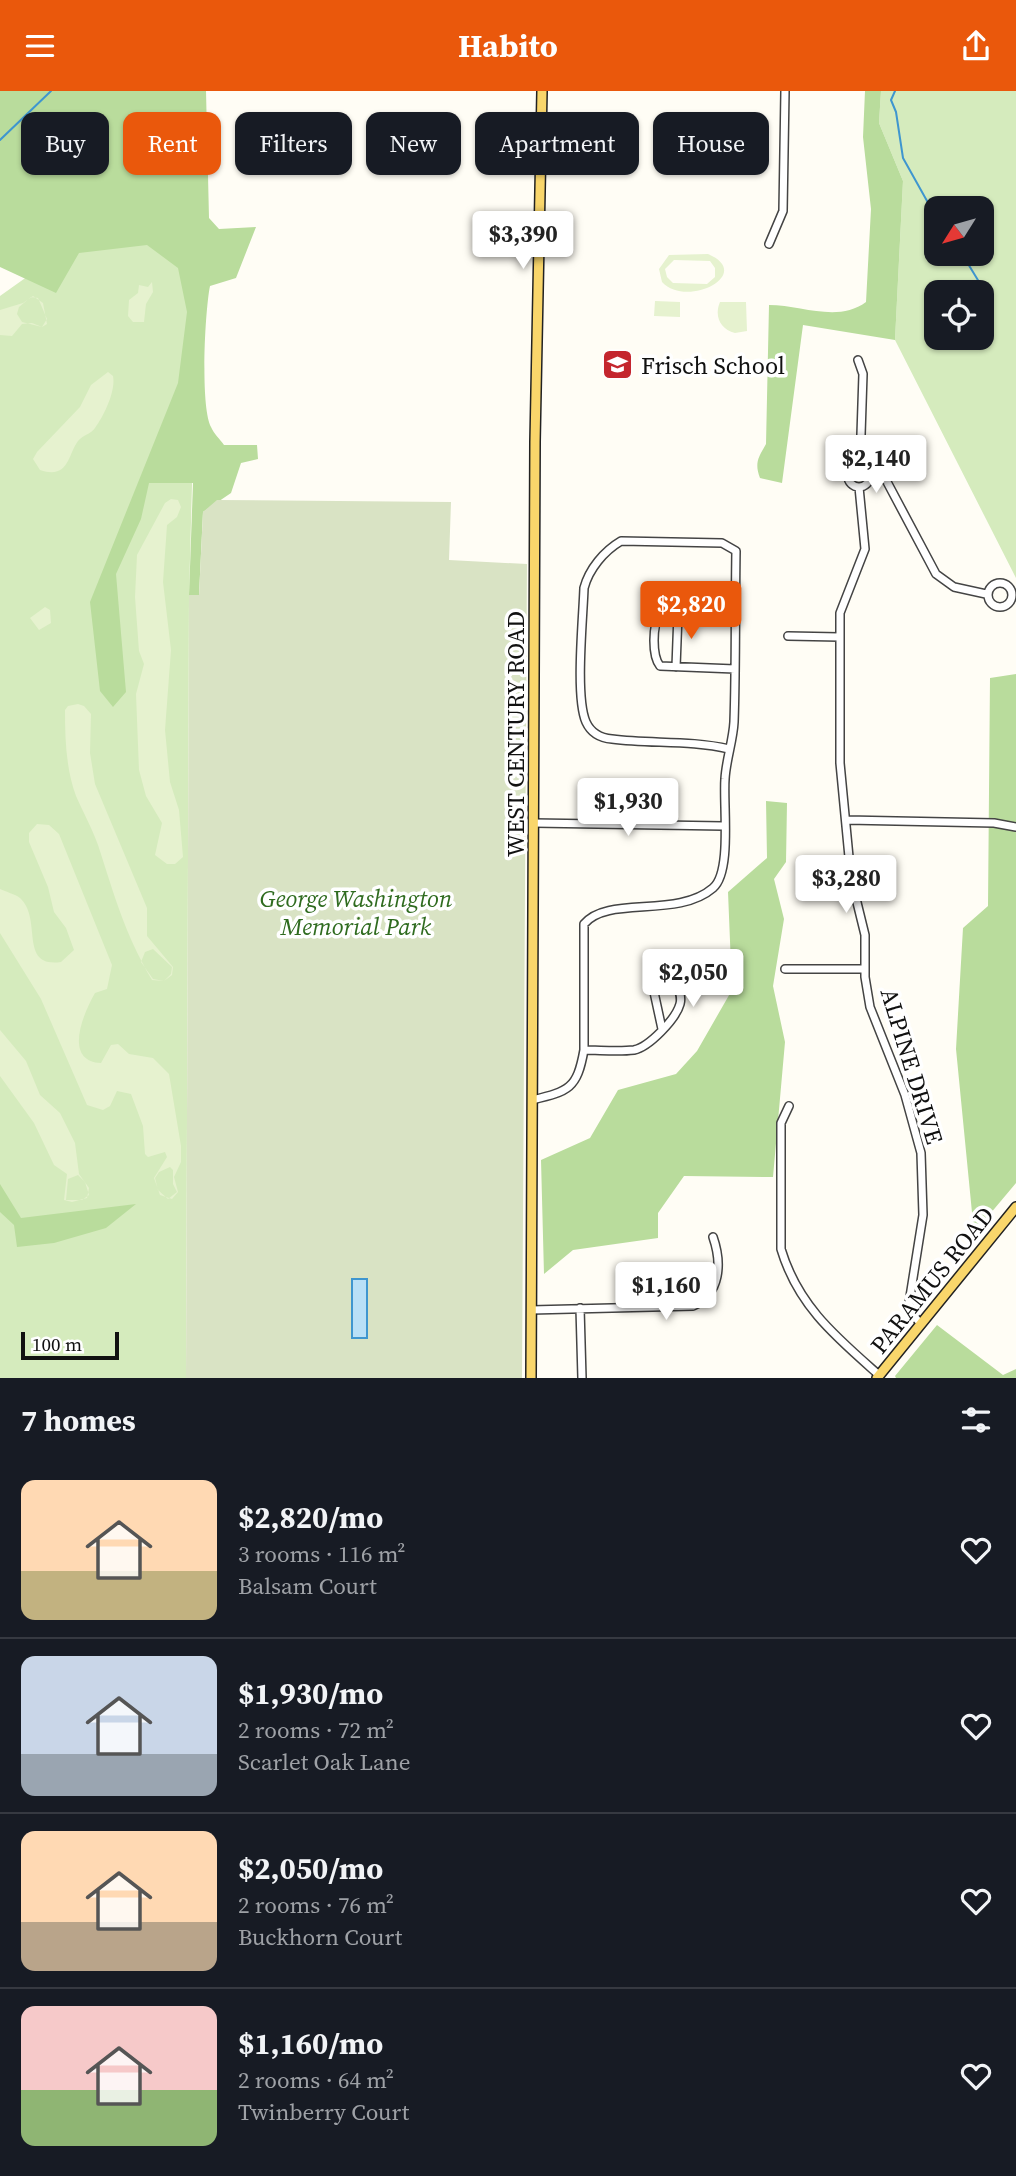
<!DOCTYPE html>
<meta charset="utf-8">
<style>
:root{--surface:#171b24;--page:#242831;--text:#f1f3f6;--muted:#9ea1a6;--line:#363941;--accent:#ea580c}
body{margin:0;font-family:"Source Serif 4",serif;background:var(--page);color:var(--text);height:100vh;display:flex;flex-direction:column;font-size:26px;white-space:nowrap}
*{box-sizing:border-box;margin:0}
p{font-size:23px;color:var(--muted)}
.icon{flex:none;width:38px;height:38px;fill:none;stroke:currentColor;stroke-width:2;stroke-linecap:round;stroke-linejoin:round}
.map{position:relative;height:1287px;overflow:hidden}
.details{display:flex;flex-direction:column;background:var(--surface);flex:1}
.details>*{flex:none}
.top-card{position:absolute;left:21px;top:21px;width:975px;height:63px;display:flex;gap:14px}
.needle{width:46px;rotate:233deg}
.fabs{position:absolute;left:924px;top:105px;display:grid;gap:14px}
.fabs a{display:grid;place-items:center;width:70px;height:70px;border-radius:14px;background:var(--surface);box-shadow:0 2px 5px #0004;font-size:35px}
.scale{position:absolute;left:21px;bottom:18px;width:98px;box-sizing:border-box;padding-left:7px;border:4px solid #111;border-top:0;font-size:19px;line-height:24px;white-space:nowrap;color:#111;-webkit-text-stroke:5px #fff;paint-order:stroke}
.price{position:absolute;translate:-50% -60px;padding:0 16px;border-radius:7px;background:#fff;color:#222;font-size:23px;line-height:46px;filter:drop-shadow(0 2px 4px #0008)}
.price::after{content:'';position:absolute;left:50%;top:42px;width:21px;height:16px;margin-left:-10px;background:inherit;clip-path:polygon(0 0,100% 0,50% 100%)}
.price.selected{background:var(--accent);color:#fff}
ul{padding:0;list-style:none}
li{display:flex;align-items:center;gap:21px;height:175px;padding:0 21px}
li+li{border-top:2px solid var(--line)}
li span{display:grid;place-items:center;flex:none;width:196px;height:140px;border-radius:14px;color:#555}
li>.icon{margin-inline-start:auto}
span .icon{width:84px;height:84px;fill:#fffc;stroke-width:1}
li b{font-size:30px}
h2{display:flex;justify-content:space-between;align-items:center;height:84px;padding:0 21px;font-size:30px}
.pill{padding:0 24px;border-radius:14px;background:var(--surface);box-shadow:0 2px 5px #0004;font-size:24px;line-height:63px}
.pill.selected{background:var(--accent);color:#fff}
header{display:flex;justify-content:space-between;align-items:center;height:91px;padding:0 21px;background:var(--accent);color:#fff;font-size:32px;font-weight:700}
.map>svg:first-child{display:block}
.green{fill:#d5ebbd;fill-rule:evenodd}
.forest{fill:#b9dc9c}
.cemetery{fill:#d9e3c4}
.pitch{fill:#e6f2cf;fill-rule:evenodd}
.water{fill:#b9e0f7;stroke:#3f96cf;stroke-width:2}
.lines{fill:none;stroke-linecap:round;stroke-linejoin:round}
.stream{stroke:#3f96cf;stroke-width:2}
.minor-casing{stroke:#444;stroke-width:10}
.major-casing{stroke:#222;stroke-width:12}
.minor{stroke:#fff;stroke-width:7}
.major{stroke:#f9d66b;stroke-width:9}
.labels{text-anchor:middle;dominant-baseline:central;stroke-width:7;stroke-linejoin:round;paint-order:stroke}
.poi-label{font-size:24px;fill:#111;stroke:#fff;text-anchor:start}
.street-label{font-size:24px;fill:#111;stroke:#fff}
.park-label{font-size:24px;font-style:italic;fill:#2f6b1f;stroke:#fff}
</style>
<header><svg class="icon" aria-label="menu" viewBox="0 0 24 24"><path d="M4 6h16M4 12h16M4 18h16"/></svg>Habito<svg class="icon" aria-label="share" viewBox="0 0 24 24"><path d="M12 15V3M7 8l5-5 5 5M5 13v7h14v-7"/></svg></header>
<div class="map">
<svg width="1016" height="1287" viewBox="0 0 1016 1287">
<rect width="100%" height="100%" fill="#fffdf5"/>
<path class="green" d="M881 0H1016V487L895 249 903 90 879 32ZM936 117H982V163H936ZM936 201H982V247H936Z
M111 126 199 140 189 504 186 1287H0V205Z"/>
<path class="forest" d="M0 0H206L209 127 219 138 256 136 236 187 210 195C205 219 200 315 211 336 214 343 220 348 224 354H257L258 368 241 372 231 402 203 421 199 504H189L193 392H149L141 428 116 483 126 601 113 616 100 600 90 511 178 292 187 221 178 177 147 154 79 162 56 202 0 176Z
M865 0H881L879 32 903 90 895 249 803 234 782 392 760 387C754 371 759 366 766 353L769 214C801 214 838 232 866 211L871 118 863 46Z
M1016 583V1092L974 1142 956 958 963 837 988 815 990 587Z
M766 710 787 712 786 771 774 788 784 828 773 895 785 951 773 1086 684 1085 658 1122V1147L573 1159 544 1183 541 1069 590 1047 618 999 676 983 697 960 732 899 728 801 767 767Z
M0 1093 21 1127 136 1113 106 1137 54 1152 17 1156 14 1134 0 1121Z
M937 1234 1003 1284 1016 1278V1287H896L895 1285Z"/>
<path class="cemetery" d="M217 409 451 411 449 469 527 473 522 1287H186L189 504H199L203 421Z"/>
<path class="pitch" d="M708 163C755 183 687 218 662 191L659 178 669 164ZM674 169 710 170 715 177V186L707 193 673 192 667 186 665 178Z
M152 191 153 201 146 213 144 231H133L128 225 129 209 138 202 139 194 148 196Z
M33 205 43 212 47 233 42 236 32 232 22 233 12 245 0 244V219L23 212ZM31 206 38 207 47 228 42 236 22 231 17 223 19 216Z
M655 210 680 211V226L654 225Z
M720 211H746L747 240 735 242C720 238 714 225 720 211Z
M108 281 113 285C116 300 104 325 95 337 91 343 83 344 78 350 68 363 69 389 40 379L33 368 37 361 80 316 91 294Z
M171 408 178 409 181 416 177 426 167 434 163 491 171 559 165 639 170 691 179 719 183 766 175 773H167L155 764 162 732 146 705 139 679 136 603 144 573 139 560 135 506 137 464 165 412Z
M45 516 50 519 51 532 39 539 30 527Z
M78 613 84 615 91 623 90 662 95 693 147 817V845L173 876 172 884 164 890 152 889C124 841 115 806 98 754 92 737 83 721 76 705 66 678 65 648 65 619L68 615ZM153 858 172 876 171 883 164 890 153 888 141 871 145 861Z
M37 733 49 734 59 743 112 874 107 898 95 902C83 923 63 970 101 972L111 954 118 953 129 963 153 967 169 983 181 1055V1071L174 1086 178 1101 172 1108 160 1104 154 1087 167 1066 165 1061 148 1066 145 1063 143 1035 131 1003 117 1000 110 1015 103 1019 87 1014 41 908 0 842V798C6 801 15 803 20 807 43 828 18 877 61 871L74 859 66 837 54 821 48 796 29 751V742ZM170 1076 173 1079V1093L177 1101 168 1108 158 1099 155 1087 159 1081Z
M0 939 26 970 40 1004 60 1022 75 1052 79 1083 89 1097 87 1107 72 1111 64 1109 67 1083 54 1074 34 1032 0 985ZM78 1084 85 1091 89 1104 82 1109H66L68 1088Z"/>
<path class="water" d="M352 1188H367V1247H352Z"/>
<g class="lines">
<path class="stream" d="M895 0 891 9 896 21 903 67 936 126
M0 49 51 0
M962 163 984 199"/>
<defs>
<path id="minor" d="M769 153 783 120 785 0
M858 269 863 283 860 374
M848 385a11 11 0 1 1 22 0a11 11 0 1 1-22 0Z
M870 385 886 389 936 483 954 496 986 503
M859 396 865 458 840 522V672L851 787 865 844V886L870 916 905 1004 921 1062 923 1124 909 1212 913 1224 921 1233
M988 504a12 12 0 1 1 24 0a12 12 0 1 1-24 0Z
M788 545 839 546
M676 576 678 523
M735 578 660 575C652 565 652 534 660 524L735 523
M847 729 994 732 1016 736
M534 732 723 735
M785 878H865
M584 959C600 959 618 961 634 959 649 956 676 928 680 913 682 906 679 899 676 892L670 889 660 891 654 901 662 938
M532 1009C569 1000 577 998 584 959V833C608 804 677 828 713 797 732 781 723 714 725 688 726 669 733 650 734 631 736 574 735 517 736 460L722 452 621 450C604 460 589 478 584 497 583 528 575 606 586 631 591 642 600 647 612 648 651 653 690 649 729 658
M789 1015 781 1032V1158C798 1215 836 1246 879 1284
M580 1217 582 1287
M531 1219 693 1215C721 1203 722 1172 713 1146"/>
<path id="major" d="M531 1287 535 351 542 0
M877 1287 1016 1116"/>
</defs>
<use href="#minor" class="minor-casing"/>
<use href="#major" class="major-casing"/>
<use href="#minor" class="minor"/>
<use href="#major" class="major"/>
</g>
<defs>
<symbol id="school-square" viewBox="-11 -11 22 22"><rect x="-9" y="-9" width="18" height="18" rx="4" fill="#c4262e" stroke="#fff"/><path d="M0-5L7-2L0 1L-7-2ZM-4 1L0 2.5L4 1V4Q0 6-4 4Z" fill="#fff"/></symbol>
</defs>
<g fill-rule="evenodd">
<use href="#school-square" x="600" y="256" width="35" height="35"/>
</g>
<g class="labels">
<g class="poi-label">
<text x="641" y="274">Frisch School</text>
</g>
<g class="street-label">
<text transform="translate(515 643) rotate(-90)">WEST CENTURY ROAD</text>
<text transform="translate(912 975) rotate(73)">ALPINE DRIVE</text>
<text transform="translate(932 1189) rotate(-51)">PARAMUS ROAD</text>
</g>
<g class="park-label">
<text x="356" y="807">George Washington<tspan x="356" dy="28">Memorial Park</tspan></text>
</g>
</g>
</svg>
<div class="fabs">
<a><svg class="needle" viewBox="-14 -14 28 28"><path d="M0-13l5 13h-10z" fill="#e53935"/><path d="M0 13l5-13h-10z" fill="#9ea1a6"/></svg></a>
<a><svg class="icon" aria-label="locate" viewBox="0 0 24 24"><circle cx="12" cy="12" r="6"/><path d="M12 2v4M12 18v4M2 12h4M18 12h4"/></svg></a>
</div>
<div class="scale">100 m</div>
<b class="price" style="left:523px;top:180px">$3,390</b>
<b class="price" style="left:876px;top:404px">$2,140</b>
<b class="price selected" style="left:691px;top:550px">$2,820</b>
<b class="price" style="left:628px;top:747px">$1,930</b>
<b class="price" style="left:846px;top:824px">$3,280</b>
<b class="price" style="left:693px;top:918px">$2,050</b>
<b class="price" style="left:666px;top:1231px">$1,160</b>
<div class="top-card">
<a class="pill">Buy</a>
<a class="pill selected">Rent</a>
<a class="pill">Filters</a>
<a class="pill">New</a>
<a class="pill">Apartment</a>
<a class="pill">House</a>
</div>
</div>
<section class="details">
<h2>7 homes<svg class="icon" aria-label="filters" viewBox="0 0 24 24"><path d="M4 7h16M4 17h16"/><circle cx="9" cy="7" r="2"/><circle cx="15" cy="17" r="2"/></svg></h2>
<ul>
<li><span style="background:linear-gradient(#ffd9b3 65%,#c2b280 0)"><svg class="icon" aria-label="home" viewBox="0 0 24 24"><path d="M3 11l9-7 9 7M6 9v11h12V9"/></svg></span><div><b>$2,820/mo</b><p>3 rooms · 116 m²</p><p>Balsam Court</p></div><svg class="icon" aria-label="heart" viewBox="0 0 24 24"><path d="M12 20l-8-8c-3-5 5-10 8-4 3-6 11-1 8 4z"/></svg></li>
<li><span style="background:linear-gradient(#c9d6e8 70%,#9aa5b1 0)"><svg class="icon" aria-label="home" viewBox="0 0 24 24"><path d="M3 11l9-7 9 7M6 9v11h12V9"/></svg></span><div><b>$1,930/mo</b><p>2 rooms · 72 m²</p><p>Scarlet Oak Lane</p></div><svg class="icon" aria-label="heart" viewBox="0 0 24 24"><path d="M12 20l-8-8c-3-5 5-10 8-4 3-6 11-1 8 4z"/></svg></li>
<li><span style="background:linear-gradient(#ffd9b3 65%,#b9a48a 0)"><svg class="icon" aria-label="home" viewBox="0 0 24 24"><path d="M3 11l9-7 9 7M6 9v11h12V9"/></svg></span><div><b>$2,050/mo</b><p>2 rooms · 76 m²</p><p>Buckhorn Court</p></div><svg class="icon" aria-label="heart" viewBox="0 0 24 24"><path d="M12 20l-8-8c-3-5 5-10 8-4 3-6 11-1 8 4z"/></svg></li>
<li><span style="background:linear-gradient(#f6c9c9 60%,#8fb573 0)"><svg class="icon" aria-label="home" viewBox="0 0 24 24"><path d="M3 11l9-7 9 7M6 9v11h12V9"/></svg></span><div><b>$1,160/mo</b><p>2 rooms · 64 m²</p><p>Twinberry Court</p></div><svg class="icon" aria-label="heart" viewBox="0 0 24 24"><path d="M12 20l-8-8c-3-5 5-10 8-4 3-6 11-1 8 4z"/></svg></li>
</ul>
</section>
